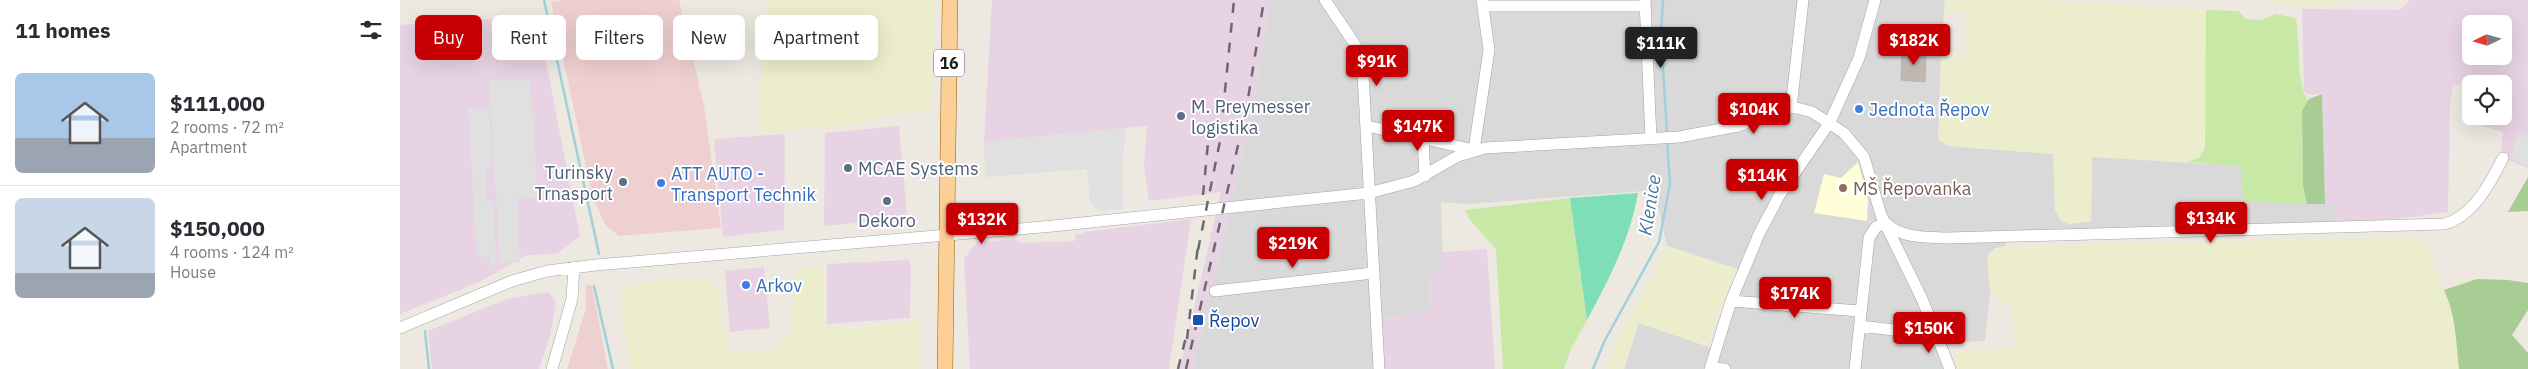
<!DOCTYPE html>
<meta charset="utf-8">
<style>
:root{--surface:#fff;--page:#f7f7f7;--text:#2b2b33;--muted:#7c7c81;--line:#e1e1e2;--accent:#c80004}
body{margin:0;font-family:"IBM Plex Sans",sans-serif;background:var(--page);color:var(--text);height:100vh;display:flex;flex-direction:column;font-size:19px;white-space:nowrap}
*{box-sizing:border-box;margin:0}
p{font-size:16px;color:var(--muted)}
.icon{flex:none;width:28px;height:28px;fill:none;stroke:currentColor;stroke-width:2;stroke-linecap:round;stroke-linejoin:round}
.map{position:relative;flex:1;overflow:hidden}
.side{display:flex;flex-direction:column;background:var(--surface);width:400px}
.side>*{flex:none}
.top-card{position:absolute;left:15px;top:15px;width:475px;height:45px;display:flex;gap:10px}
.needle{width:32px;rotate:265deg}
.fabs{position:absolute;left:2062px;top:15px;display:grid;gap:10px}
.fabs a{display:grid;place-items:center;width:50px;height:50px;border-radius:8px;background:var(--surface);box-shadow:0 5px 20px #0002;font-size:25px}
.price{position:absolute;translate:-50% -42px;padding:0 11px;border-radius:5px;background:var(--accent);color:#fff;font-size:16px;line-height:32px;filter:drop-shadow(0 1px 2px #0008)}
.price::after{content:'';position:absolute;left:50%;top:30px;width:15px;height:11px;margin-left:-8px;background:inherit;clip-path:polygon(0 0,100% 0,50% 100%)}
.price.selected{background:#222;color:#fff}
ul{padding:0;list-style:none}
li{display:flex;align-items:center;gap:15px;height:125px;padding:0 15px}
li+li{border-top:1px solid var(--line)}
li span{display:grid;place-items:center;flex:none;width:140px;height:100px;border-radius:8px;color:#555}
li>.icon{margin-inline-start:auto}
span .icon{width:60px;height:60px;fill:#fffc;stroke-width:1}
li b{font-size:21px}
h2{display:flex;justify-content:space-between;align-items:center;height:60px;padding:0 15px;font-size:21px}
.pill{padding:0 18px;border-radius:8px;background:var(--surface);box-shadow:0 5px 20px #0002;font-size:18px;line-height:45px}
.pill.selected{background:var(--accent);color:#fff}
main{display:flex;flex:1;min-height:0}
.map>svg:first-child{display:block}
.residential{fill:#dad9d9}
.commercial{fill:#efd0d0}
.industrial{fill:#e7d3e3;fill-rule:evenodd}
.education{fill:#fffed9}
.farmland{fill:#ebedcc}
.grass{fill:#c8e9a6}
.forest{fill:#a7cd95}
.pitch{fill:#7ddeb7}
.parking{fill:#e0e0e0}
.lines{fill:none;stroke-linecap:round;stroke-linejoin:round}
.stream{stroke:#a1d0dc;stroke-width:2.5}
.building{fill:#c2b8b1;stroke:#bfafa4}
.minor-casing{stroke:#a3a3a3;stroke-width:12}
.major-casing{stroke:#946000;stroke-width:16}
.minor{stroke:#fff;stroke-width:11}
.major{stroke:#fccf97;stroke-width:15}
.rail{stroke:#6a6a6a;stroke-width:2.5;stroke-dasharray:10 10;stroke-linecap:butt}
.shop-dot{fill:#3f7fe0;stroke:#fff;stroke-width:2}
.service-dot{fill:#5c6f8a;stroke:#fff;stroke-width:2}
.education-dot{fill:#8d6e63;stroke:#fff;stroke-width:2}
.transit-dot{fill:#1a4fb4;stroke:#fff;stroke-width:2}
.labels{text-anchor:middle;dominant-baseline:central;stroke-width:4;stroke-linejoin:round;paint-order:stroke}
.shield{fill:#fff;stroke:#606060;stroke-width:1}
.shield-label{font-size:16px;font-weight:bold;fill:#1c1c1c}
.service-label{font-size:18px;fill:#4e5e75;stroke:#fff;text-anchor:start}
.shop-label{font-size:18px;fill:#366cbe;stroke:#fff;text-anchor:start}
.education-label{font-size:18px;fill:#785e54;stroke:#fff;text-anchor:start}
.transit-label{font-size:18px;fill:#164399;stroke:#fff;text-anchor:start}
.water-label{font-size:19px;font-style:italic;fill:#4577a3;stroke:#fff}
</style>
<main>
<section class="side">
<h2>11 homes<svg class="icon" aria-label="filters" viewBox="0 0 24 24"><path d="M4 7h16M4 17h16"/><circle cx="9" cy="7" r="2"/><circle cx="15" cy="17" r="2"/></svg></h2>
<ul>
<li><span style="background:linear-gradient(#a9c7e8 65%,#9aa5b1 0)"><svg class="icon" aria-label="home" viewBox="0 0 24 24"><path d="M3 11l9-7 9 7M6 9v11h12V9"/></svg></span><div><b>$111,000</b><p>2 rooms · 72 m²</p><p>Apartment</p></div></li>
<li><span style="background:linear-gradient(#c9d6e8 75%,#9aa5b1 0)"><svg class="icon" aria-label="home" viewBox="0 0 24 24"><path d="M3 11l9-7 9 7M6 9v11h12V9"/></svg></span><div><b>$150,000</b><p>4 rooms · 124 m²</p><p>House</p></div></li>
</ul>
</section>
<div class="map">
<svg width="2128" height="369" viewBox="0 0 2128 369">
<rect width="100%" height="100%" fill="#ede9e1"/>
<path class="residential" d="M870 0H1545L1541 50 1542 56 1546 57H1541L1538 137 1546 145 1560 147 1654 154 1655 210 1669 224 1691 221 1692 157 1842 166 1843 201 1937 204V222L1782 225 1609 234 1605 246 1595 248 1587 256 1590 292 1585 341 1534 343 1543 369H1224L1239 323 1321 351 1337 297V269L1267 246 1256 197 1258 190 1067 204 1041 202 1043 270 1031 273 1030 313 972 319 974 369H793L852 113Z"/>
<path class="commercial" d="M163 0H279L304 105 321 228 219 236 206 226 193 199 151 2Z
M186 284 192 286 208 369H167L186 308Z"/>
<path class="industrial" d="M592 0H870L852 113 793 369H780L821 192 749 201 744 166 747 126 584 142Z
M2010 0H2128V168L2100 157 2103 132 2082 126 2083 116H2104V84L2053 85 2050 104 2048 212 2005 218 1937 222V205L1925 204 1922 94 1908 95 1904 91 1902 9 2000 10ZM2071 24H2104V56H2071Z
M137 16 180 236 157 254 127 255 79 282 0 314V25Z
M499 126 507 218 424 226 425 133Z
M385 134 384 230 323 237 314 139Z
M791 219 769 369H570L564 259 576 243 614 239 620 243 675 241V234H684V232Z
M1087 249 1095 369H983L981 318 1030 313 1031 272 1043 270 1042 252Z
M508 260 511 265 510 318 427 324V264Z
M364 267 370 328 330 332 325 271Z
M148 292 156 302 150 336 139 369H32L28 331 107 299Z"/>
<path class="education" d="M1458 162 1468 198 1467 221 1414 213 1424 174 1441 178Z"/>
<path class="farmland" d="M368 0H536L529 112 493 114 447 125 360 132 362 24Z
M1545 0H1634L1806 10V140L1803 154 1799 158 1787 162 1692 157 1691 221 1669 224 1661 221 1655 210 1653 154 1560 147 1546 145 1539 140 1541 57H1566V11H1544Z
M1865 0H1947L1927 6H1893Z
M2016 237 2023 241 2028 247 2038 278 2051 305 2059 369H1557L1554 362 1556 356 1565 350 1616 348 1612 306 1594 297 1588 275V257L1599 247Z
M1268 246 1337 269 1306 346 1239 323 1224 369H1206L1220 336Z
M424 265 425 327 459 328 520 321 521 366 519 369H231L220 302 221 293 227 287 252 281 290 279 311 282 318 290 324 334 328 350 334 353 360 351 377 347 389 334 392 322 395 272 404 267Z"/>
<path class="grass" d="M1806 10 1839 11 1846 19 1862 20 1876 14 1896 18C1900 44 1896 79 1908 101L1902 111 1903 186 1907 204 1843 201 1841 166 1787 162 1799 158 1805 149Z
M1170 198 1187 320 1171 349 1164 369H1103L1096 249 1070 220 1065 210Z"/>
<path class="forest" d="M1922 94 1925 204H1907L1903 186 1902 111 1909 99Z
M2128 177V211L2108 212Z
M2077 279 2108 280 2128 283V310L2112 335 2128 353V369H2059C2056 342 2056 315 2044 290Z"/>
<path class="pitch" d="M1238 193C1230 239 1209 279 1187 320L1170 198Z"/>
<path class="parking" d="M130 79 138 198 117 199 120 262 100 263 89 80Z
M68 108H89L92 167 87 168V200L93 201 97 265H90V257H77Z
M726 128 722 164 723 209 700 211 690 202 687 169 585 177 584 142Z
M2119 133 2128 135V166L2111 159Z"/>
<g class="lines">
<path class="stream" d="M144 0 199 254
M1263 0 1261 35 1267 133
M194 286 213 369
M25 331 29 369
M1193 369 1204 342 1259 242 1270 184 1267 141"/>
</g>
<path class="building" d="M1502 50 1526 51 1525 82 1501 80Z"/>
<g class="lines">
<defs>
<path id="minor" d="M925 0 962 55 979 369
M1245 0 1251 139
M1083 6H1245
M1391 108 1403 0
M967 126 1074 150 1089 50 1082 0
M1023 139 1025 176
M1487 224C1503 239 1528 237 1548 238L2044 224C2073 217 2091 182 2103 158
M815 291 973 273
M1331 301 1460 311
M1460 326 1520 333 1532 329
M0 328 112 281 147 271 196 265 653 226 969 193 1014 181 1058 156 1085 148 1279 137 1338 126 1385 108H1397L1412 112 1444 133 1464 157 1481 215 1522 299 1550 369
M1311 368 1325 369
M152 369 172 299 174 267
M1310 369 1331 301 1359 234 1379 196 1430 122 1459 58 1475 0
M1455 369 1469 238 1476 227 1486 223"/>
<path id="major" d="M545 369 550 0"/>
</defs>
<use href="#minor" class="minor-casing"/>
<use href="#major" class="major-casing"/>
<use href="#minor" class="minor"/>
<use href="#major" class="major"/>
<path class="rail" d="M803 195 808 143
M798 250 820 141 834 0
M787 339 798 245
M778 369 787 333
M786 369 846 111 864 0"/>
</g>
<g class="shop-dot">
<circle cx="1459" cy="109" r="5"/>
<circle cx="261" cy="183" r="5"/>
<circle cx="346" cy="285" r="5"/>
</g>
<g class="service-dot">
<circle cx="781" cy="116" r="5"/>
<circle cx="448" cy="168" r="5"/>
<circle cx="223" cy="182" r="5"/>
<circle cx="487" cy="201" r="5"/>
</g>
<circle class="education-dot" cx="1443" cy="188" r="5"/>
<rect class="transit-dot" x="792" y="314" width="12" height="12" rx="2.5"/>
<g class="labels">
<rect class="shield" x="534" y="49.5" width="30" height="27" rx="4"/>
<g class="shield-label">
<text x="549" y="63">16</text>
</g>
<g class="service-label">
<text x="791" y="106">M. Preymesser<tspan x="791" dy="21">logistika</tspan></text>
<text x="458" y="168">MCAE Systems</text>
<text x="213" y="172" text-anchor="end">Turinsky<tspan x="213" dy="21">Trnasport</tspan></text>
<text x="487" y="220" text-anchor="middle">Dekoro</text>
</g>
<g class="shop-label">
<text x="1469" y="109">Jednota Řepov</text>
<text x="271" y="173">ATT AUTO -<tspan x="271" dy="21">Transport Technik</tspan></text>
<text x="356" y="285">Arkov</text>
</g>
<g class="education-label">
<text x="1453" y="188">MŠ Řepovanka</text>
</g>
<g class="transit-label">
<text x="809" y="320">Řepov</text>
</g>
<g class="water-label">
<text transform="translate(1249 205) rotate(-81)">Klenice</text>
</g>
</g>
</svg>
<div class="fabs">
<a><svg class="needle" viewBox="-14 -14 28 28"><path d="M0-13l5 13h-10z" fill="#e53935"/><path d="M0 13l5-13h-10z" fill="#7c7c81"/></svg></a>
<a><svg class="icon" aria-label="locate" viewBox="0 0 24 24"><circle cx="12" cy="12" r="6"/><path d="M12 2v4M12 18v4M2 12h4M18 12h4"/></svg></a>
</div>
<b class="price" style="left:1514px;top:66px">$182K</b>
<b class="price selected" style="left:1261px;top:69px">$111K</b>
<b class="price" style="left:977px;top:87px">$91K</b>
<b class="price" style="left:1354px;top:135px">$104K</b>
<b class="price" style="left:1018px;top:152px">$147K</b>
<b class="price" style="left:1362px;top:201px">$114K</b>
<b class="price" style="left:1811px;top:244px">$134K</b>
<b class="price" style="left:582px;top:245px">$132K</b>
<b class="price" style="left:893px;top:269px">$219K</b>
<b class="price" style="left:1395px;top:319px">$174K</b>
<b class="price" style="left:1529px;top:354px">$150K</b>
<div class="top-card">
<a class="pill selected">Buy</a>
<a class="pill">Rent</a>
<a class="pill">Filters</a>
<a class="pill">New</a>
<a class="pill">Apartment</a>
</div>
</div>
</main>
